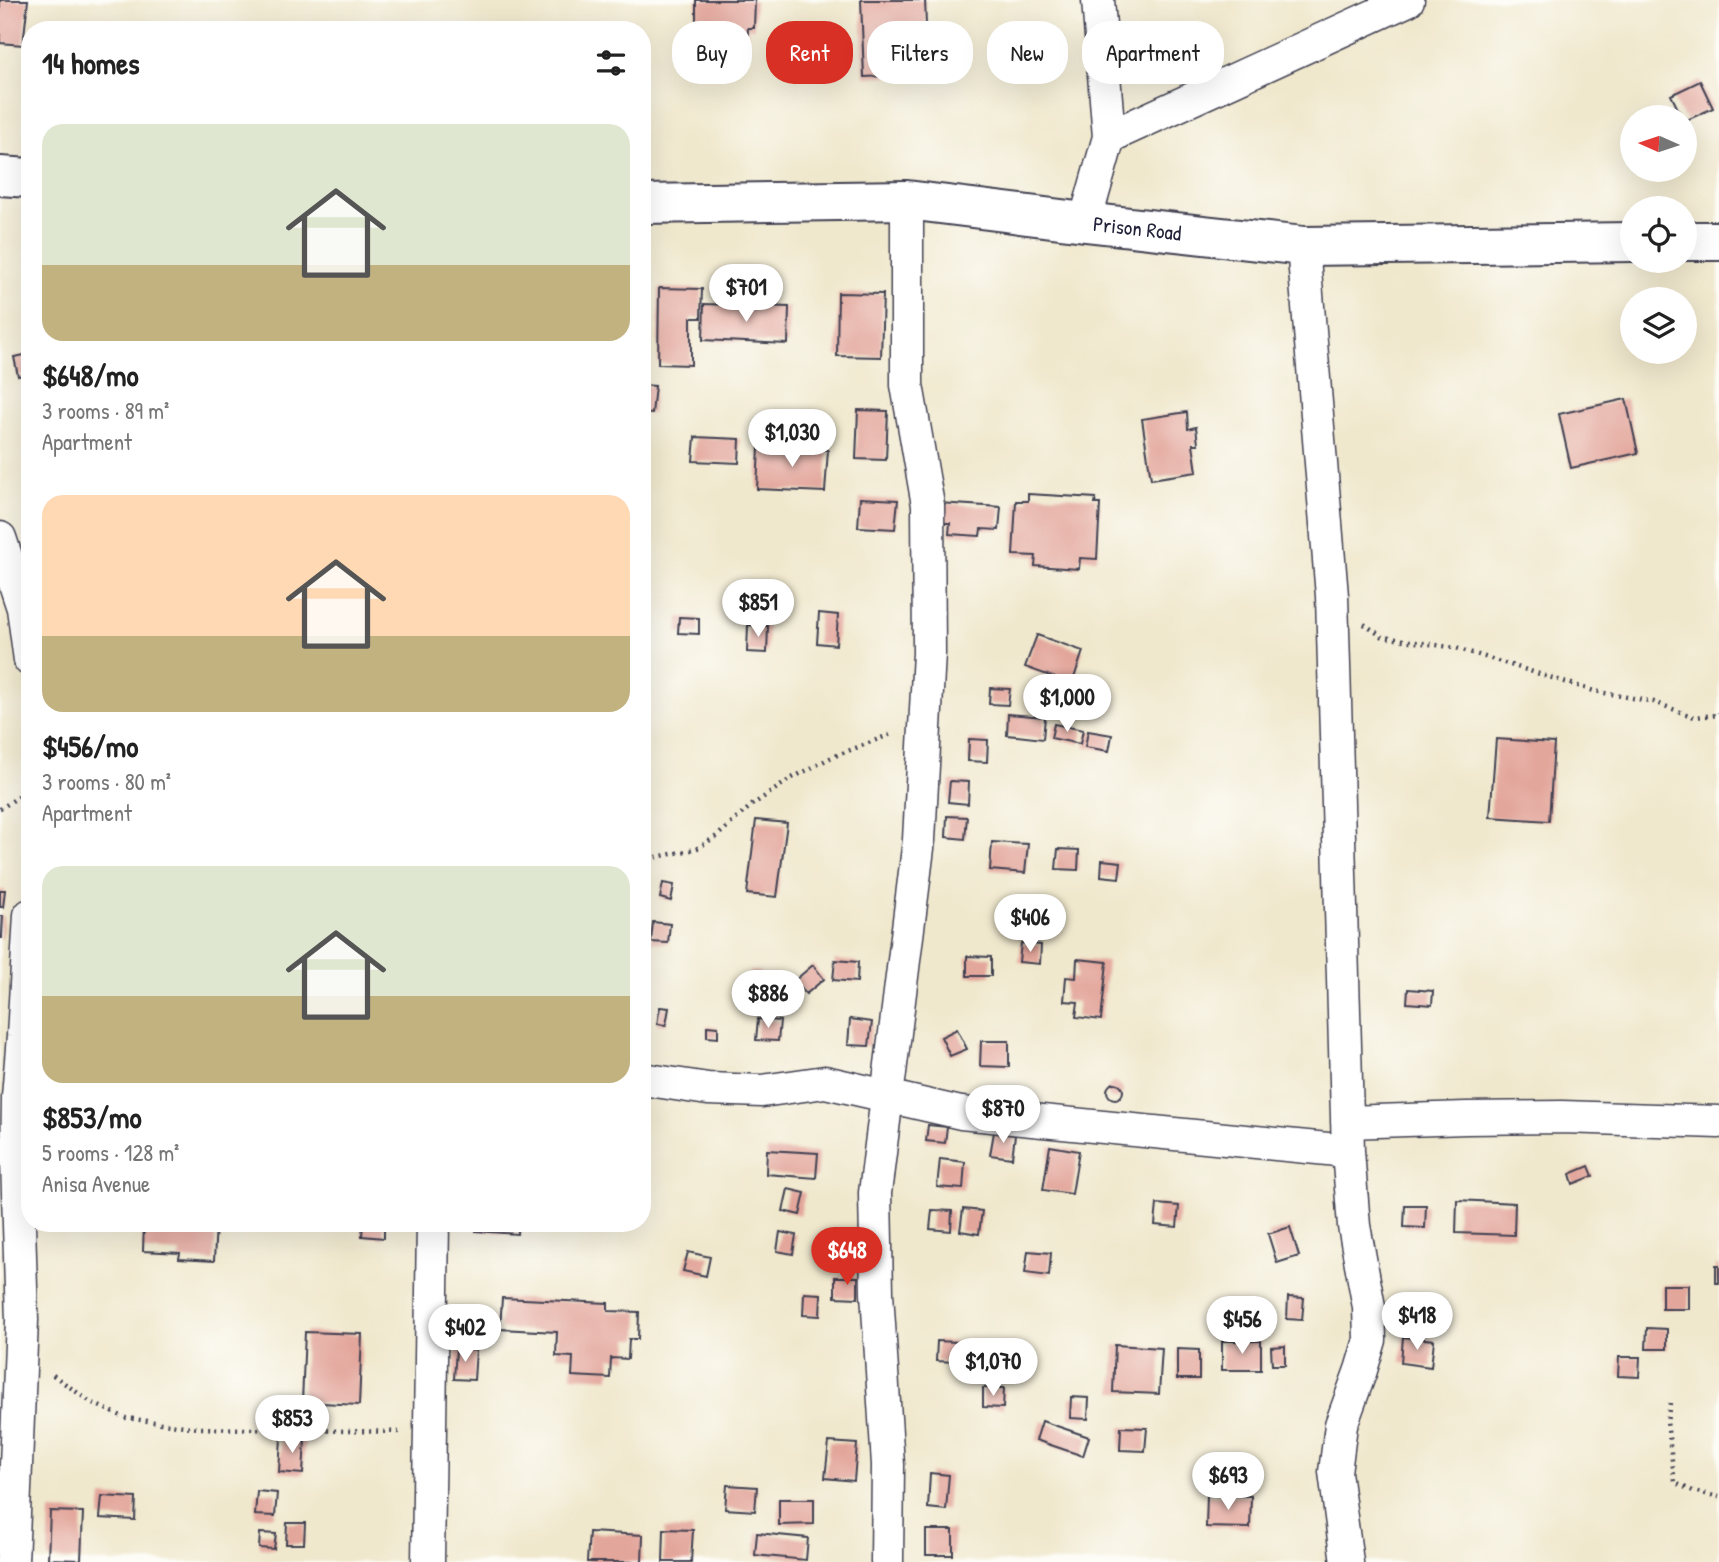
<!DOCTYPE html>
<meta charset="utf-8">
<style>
:root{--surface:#fff;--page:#f2f2f2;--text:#222;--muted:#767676;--accent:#d93025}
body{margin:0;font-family:"Patrick Hand",sans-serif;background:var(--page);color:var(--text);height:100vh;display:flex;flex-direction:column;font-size:26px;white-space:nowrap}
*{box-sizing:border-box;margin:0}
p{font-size:23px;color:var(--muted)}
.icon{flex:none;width:38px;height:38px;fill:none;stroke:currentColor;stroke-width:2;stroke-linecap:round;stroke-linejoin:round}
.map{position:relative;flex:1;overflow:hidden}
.sheet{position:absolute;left:21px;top:21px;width:630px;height:1211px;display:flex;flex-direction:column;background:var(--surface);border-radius:28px;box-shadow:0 7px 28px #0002}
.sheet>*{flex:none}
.guide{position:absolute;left:672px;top:21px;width:665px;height:63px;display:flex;gap:14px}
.needle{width:46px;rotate:273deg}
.tools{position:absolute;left:1620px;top:105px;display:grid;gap:14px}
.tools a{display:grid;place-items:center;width:77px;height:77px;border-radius:50%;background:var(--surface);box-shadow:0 7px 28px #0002;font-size:35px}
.price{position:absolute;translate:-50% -60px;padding:0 16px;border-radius:24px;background:#fff;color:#222;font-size:23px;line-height:46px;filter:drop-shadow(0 2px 4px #0008)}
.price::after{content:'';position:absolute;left:50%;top:42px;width:21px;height:16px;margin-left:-10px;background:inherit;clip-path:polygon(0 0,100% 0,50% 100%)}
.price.selected{background:var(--accent);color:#fff}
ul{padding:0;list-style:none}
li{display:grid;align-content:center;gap:14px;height:371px;padding:0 21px}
li span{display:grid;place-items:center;height:217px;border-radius:21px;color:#555}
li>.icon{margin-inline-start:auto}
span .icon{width:126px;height:126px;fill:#fffc;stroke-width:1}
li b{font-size:30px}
h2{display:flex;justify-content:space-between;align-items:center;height:84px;padding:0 21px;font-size:30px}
.pill{padding:0 24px;border-radius:28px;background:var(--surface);box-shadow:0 7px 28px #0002;font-size:24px;line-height:63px}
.pill.selected{background:var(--accent);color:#fff}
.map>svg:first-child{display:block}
.building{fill:#e3a69b}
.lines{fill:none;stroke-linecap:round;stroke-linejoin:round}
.minor-casing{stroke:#414051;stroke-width:35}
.tertiary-casing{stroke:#414051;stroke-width:42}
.path{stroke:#414051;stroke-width:4.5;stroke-dasharray:2 5;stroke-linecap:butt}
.minor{stroke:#fff;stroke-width:32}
.tertiary{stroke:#fff;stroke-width:38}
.labels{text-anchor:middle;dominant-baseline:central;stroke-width:6;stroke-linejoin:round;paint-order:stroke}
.street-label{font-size:21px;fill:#22223b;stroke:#fdfcf7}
</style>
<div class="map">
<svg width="1719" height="1562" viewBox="0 0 1719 1562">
<rect width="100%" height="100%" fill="#fdfcf7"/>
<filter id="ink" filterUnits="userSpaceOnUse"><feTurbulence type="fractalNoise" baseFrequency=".0143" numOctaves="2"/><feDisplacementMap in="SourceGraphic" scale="14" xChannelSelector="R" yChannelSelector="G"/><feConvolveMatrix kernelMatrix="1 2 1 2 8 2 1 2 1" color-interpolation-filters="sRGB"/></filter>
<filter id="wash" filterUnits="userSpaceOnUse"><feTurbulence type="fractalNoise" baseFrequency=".00686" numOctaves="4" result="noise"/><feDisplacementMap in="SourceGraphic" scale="28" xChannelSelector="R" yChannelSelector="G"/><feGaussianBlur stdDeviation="1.57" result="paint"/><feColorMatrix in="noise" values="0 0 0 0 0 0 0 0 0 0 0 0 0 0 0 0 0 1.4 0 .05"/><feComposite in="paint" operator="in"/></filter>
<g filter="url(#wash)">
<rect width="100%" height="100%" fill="#f0e8cd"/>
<g id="blocks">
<path class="building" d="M0 0H28L23 45 0 43Z
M696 0H755L754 28H748L747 52 705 51 706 27H696Z
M861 0H925L928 74 864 77Z
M1700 81 1713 108 1685 121V117H1682L1671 95Z
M659 288 702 289 701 318H691V365L658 364Z
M838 293 883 294 881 357 837 356Z
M704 304 789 307 788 344 703 340Z
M642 337H646L644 376H642Z
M30 354V374L18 376 14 357Z
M642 385 655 386 652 414 642 413Z
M1626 399 1638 453 1571 468 1559 414Z
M858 410 888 411 886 460 856 459Z
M1187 412 1188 429 1196 427 1198 444H1193L1197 472 1151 479 1142 419Z
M695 437 740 439 739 463 693 461Z
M759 447 828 450 825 492 757 489Z
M1028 494 1096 498 1095 504H1100L1097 559 1080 558 1079 569 1035 566 1036 556 1013 555 1016 501H1028Z
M860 498 898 500 895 529 858 527Z
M938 503 1001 507 999 530 981 529 980 536 949 534 950 523H936Z
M819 613 838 615 836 645 817 643Z
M679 617 699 618V634L678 633Z
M748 625 768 626 767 653 747 652Z
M1037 635 1083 651 1072 684 1025 667Z
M990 688 1010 689 1008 705 989 704Z
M1008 714 1045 717 1043 739 1007 735Z
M1054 724 1083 730 1080 744 1051 738Z
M1088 731 1112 735 1109 751 1085 747Z
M969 739 988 740 987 762 968 761Z
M1496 739 1554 743 1549 821 1490 817Z
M950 781 969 782 968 804 948 802Z
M947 816 967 817 965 839 946 837Z
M756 820 787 823 777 897 747 894Z
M992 842 1028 844 1025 873 990 870Z
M1058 849 1079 850 1078 870 1056 869Z
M1102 860 1121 862 1119 878 1101 876Z
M663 883 674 885 671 901 660 898Z
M0 890H5L3 907H0Z
M0 916H3L2 938H0Z
M653 922 670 924 668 943 651 942Z
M1021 943 1041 945 1040 964 1019 962Z
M967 956 991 957V976H967Z
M1077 959 1107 962 1101 1020 1076 1017 1078 1002 1064 1001 1066 977 1076 978Z
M835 960 858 962 857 982 833 980Z
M813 965 824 979 806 994 794 981Z
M750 971 760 972 759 983 749 982Z
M1408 989 1433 991 1432 1005 1407 1003Z
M660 1007 669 1008 666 1025 657 1024Z
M758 1019 780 1021 778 1041 756 1040Z
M850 1019 872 1022 869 1046 848 1045Z
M707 1026 718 1027V1038L707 1037Z
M957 1029 967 1049 950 1056 941 1037Z
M981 1041H1009V1067L980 1066Z
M1107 1091a8 8 0 1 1 16 0a8 8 0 1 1-16 0Z
M928 1125 947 1127 945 1143 926 1141Z
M994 1132 1015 1135 1012 1158 990 1155Z
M1050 1146 1079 1151 1072 1194 1043 1190Z
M767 1150 818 1153 816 1178 766 1174Z
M940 1159 965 1162 963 1189 937 1187Z
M642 1162 650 1182 642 1185Z
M1589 1166 1593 1176 1573 1184 1570 1174Z
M788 1189 805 1193 800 1215 783 1211Z
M1457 1200 1515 1203 1514 1235 1456 1233Z
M1157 1204 1179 1206 1177 1227 1155 1225Z
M1405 1205H1426L1425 1228 1404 1227Z
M963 1209 982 1211 979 1234 960 1231Z
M932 1210 952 1211 951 1231 930 1229Z
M144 1223H216L214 1261 179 1259 180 1253 143 1251Z
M363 1223H384V1238L362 1236Z
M476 1223H518L517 1234 476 1231Z
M1290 1227 1299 1256 1277 1263 1268 1234Z
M780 1232 796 1235 793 1254 777 1251Z
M1028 1251 1051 1253 1049 1276 1025 1273Z
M688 1252 710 1257 706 1276 683 1271Z
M1716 1265H1719V1283H1716Z
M835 1277H858V1298L835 1297Z
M1662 1285H1689V1309H1662Z
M804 1293 821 1294 820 1316 803 1315Z
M1288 1297 1304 1298 1302 1320 1287 1319Z
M502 1298 608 1303V1311L639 1312 638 1339H629L628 1359 611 1358 610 1378 572 1376 573 1357 556 1356 557 1332 500 1329Z
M1647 1328 1667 1329V1349H1646Z
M305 1332 362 1334 359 1405 302 1402Z
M1403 1337 1434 1340 1431 1367 1401 1363Z
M937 1341 957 1342 956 1362 936 1361Z
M1222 1341H1261V1370H1222Z
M1115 1345 1162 1348 1159 1394 1113 1392Z
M1285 1346V1365H1272L1271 1347Z
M456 1349 476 1350 474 1380 454 1379Z
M1177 1349 1199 1350V1379H1177Z
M1619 1357H1640L1639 1377 1618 1376Z
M983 1388H1004L1003 1408 983 1407Z
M1071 1397 1089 1398 1088 1419 1070 1418Z
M1042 1421 1089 1437 1083 1456 1036 1440Z
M1121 1427 1147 1428 1145 1451 1120 1450Z
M281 1437 305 1438 303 1474 279 1472Z
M829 1442 857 1444 854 1481 825 1478Z
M930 1473 949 1475 946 1510 928 1508Z
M727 1485 757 1487 755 1511 725 1509Z
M257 1491 277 1493 275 1516 255 1515Z
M1207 1495 1251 1496 1250 1528 1206 1527Z
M102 1496 136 1498 135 1520 100 1518Z
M779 1499H814V1524L779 1525Z
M50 1511 83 1512 81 1560 48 1559Z
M287 1523H305L304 1544H286Z
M664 1529 693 1530 691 1562H663Z
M926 1530H953V1555H926Z
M589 1532 643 1535 642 1562H587Z
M260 1533 276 1534 274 1549 259 1548Z
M757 1533 808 1538 806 1560 755 1555Z"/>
</g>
</g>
<g filter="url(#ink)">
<use href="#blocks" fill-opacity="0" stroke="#414051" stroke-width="2"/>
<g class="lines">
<defs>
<path id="minor" d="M1098 0 1109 137
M1085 222 1109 137 1408 0
M1303 246 1332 596 1348 1151 1354 1226 1369 1307 1370 1340 1361 1370 1341 1425 1335 1472 1347 1562
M0 538 23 608 30 660
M642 1079 708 1089 762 1091 825 1082 961 1113 1348 1151
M1347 1122 1466 1118 1562 1117 1719 1122
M12 1562 22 1320 17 1161 18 1097 23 1036 30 915
M428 1562 433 1223
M887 1562 888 1465 877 1293 875 1193 919 840 929 653 928 505 907 385V200"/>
<g id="tertiary">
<path d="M0 176 30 178"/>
<path id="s1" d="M642 204 907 200 1085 222 1303 246 1633 242"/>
<path d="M1685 241H1719"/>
</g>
</defs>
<use href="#minor" class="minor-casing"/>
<use href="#tertiary" class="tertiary-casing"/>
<path class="path" d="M1364 624 1383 637 1456 648 1594 691 1654 702 1694 717 1718 715 1719 713
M0 809 30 789
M642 860 696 849 717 836 752 805 792 778 830 758 894 733
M53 1375 92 1403 126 1418 198 1428 399 1432
M1670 1403 1667 1422 1675 1483 1693 1491 1719 1497"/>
<use href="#minor" class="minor"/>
<use href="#tertiary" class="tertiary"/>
</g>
</g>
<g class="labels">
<g class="street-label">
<text stroke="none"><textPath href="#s1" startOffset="497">Prison Road</textPath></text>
</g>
</g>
</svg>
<div class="tools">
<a><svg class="needle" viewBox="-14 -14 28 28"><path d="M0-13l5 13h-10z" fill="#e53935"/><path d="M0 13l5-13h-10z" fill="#767676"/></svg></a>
<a><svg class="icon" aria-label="locate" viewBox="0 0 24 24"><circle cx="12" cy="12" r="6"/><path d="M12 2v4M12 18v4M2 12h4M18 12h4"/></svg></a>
<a><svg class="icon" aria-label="layers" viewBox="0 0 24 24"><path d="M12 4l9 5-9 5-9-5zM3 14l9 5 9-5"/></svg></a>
</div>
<b class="price" style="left:746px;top:324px">$701</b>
<b class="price" style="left:792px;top:469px">$1,030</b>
<b class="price" style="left:758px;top:639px">$851</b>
<b class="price" style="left:1067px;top:734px">$1,000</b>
<b class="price" style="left:1030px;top:954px">$406</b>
<b class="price" style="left:768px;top:1030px">$886</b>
<b class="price" style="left:1003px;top:1145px">$870</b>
<b class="price selected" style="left:847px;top:1287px">$648</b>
<b class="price" style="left:1417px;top:1352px">$418</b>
<b class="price" style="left:1242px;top:1356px">$456</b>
<b class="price" style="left:465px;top:1364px">$402</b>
<b class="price" style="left:993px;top:1398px">$1,070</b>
<b class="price" style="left:292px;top:1455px">$853</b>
<b class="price" style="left:1228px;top:1512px">$693</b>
<div class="guide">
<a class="pill">Buy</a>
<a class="pill selected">Rent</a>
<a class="pill">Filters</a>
<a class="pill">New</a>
<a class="pill">Apartment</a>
</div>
<section class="sheet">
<h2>14 homes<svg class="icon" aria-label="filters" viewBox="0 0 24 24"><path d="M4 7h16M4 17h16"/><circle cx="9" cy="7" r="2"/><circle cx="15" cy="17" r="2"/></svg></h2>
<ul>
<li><span style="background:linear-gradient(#dfe7d0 65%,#c2b280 0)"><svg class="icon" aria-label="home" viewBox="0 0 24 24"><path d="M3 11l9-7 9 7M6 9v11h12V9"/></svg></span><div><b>$648/mo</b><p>3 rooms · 89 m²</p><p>Apartment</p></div></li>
<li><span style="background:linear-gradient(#ffd9b3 65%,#c2b280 0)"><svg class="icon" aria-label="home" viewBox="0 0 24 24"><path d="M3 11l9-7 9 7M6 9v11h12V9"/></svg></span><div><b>$456/mo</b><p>3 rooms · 80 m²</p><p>Apartment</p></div></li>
<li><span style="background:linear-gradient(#dfe7d0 60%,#c2b280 0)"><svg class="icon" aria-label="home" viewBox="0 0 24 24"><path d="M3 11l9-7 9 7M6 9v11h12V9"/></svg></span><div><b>$853/mo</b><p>5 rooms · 128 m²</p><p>Anisa Avenue</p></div></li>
</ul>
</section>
</div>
